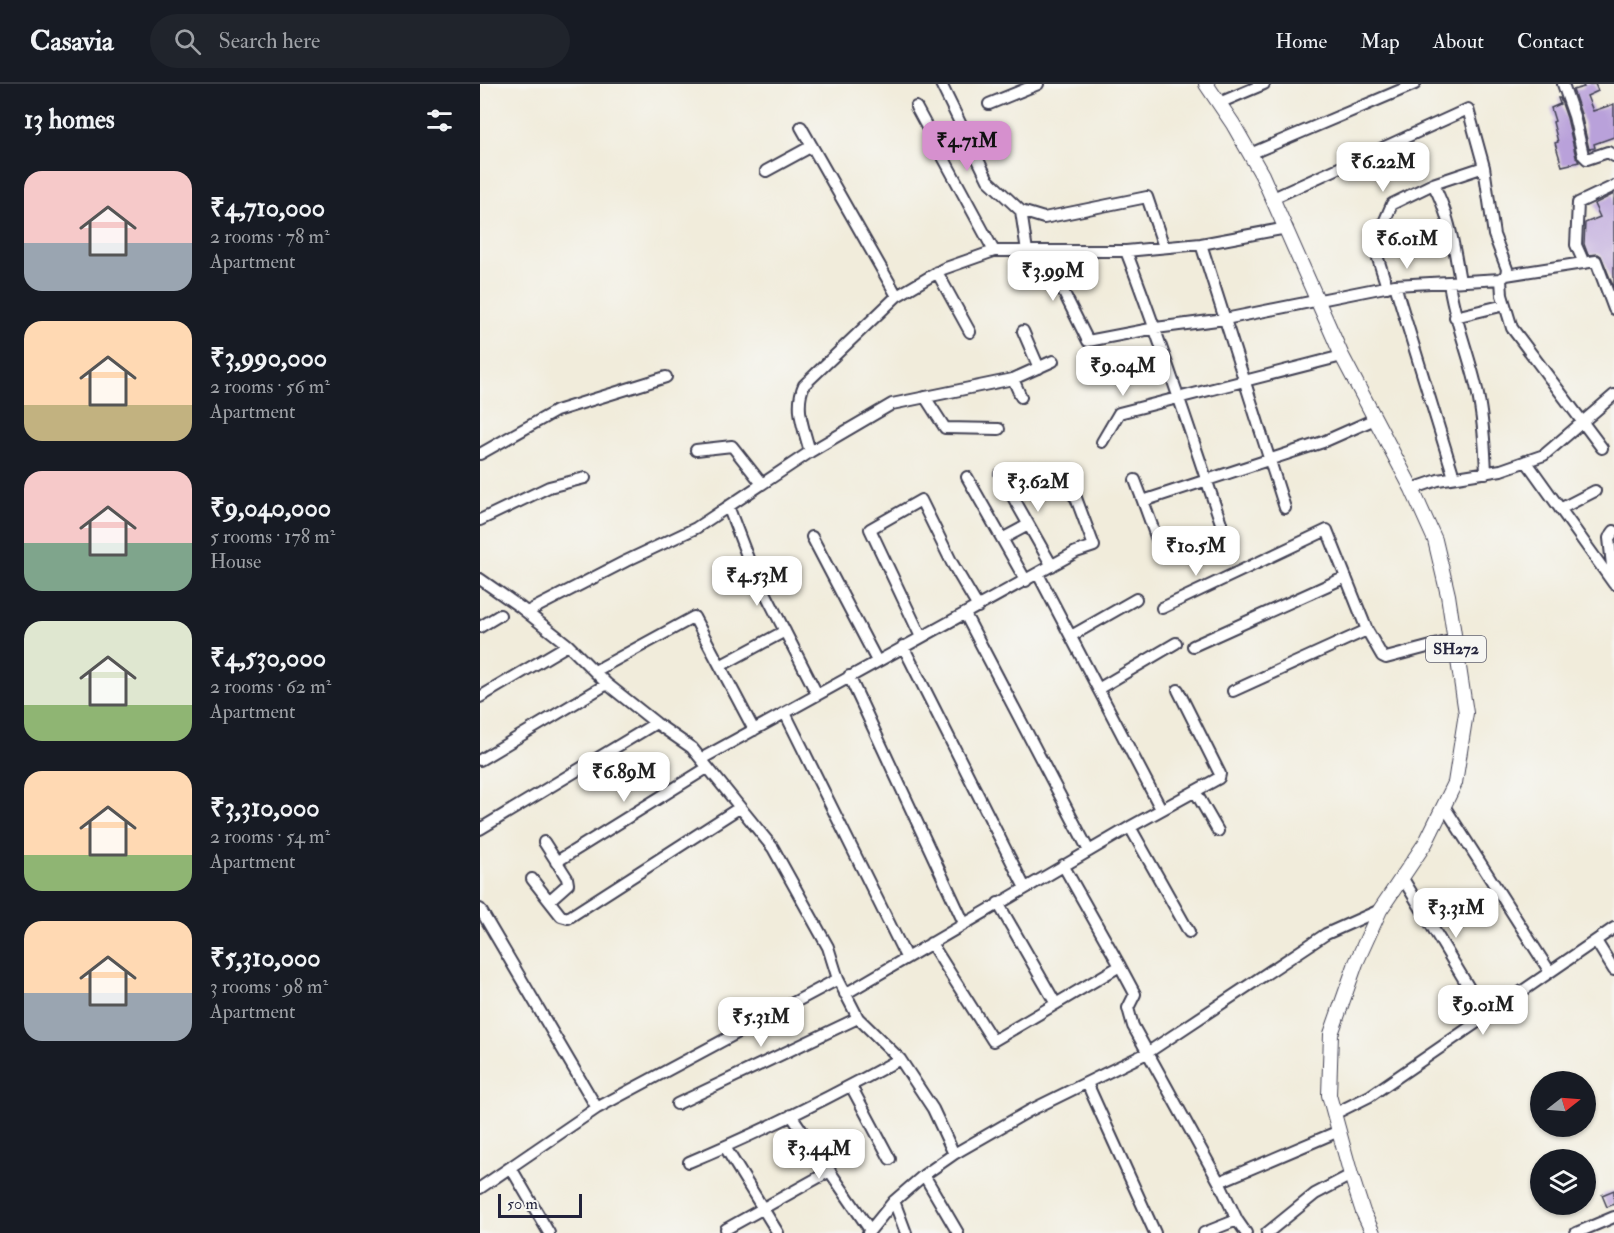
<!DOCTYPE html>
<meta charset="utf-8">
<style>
:root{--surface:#171b24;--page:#20242c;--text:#f1f3f6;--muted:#9ea1a6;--line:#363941;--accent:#d690ce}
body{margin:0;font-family:"IM FELL Double Pica",serif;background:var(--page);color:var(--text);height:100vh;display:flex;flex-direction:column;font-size:22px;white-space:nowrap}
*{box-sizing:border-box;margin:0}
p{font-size:20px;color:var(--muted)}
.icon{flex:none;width:33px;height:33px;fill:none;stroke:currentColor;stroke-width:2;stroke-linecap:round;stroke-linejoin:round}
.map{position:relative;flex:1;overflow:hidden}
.panel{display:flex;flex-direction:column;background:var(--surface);width:480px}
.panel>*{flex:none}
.needle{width:39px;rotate:73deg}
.buttons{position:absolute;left:1050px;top:987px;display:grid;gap:12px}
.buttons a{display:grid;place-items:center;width:66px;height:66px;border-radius:50%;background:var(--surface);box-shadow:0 2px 4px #0004;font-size:30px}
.scale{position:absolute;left:18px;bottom:15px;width:84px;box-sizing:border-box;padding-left:6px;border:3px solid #22223b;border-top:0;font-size:16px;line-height:21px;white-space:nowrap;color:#22223b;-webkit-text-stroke:4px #f6f6f2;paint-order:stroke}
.price{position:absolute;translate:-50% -51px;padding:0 14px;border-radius:12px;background:#fff;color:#222;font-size:20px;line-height:39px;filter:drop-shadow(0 2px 3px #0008)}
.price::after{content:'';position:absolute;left:50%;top:36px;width:18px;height:14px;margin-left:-9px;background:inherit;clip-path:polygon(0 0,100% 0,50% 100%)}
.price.selected{background:var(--accent);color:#111}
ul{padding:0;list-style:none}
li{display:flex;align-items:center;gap:18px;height:150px;padding:0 24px}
li span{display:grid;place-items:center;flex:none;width:168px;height:120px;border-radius:18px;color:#555}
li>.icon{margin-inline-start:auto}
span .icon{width:72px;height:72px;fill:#fffc;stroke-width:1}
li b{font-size:26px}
h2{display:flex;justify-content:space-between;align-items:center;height:72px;padding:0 24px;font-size:26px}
header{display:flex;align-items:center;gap:36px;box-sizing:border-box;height:84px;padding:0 30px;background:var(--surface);border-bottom:2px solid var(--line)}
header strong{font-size:28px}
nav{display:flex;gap:33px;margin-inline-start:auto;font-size:21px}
.search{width:420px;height:54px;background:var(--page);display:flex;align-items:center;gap:15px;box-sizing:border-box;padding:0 21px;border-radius:33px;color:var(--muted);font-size:22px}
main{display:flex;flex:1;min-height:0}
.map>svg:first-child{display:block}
.building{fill:#b9a1da}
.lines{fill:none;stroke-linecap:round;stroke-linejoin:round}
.minor-casing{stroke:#414053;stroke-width:14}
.major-casing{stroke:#414053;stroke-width:16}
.minor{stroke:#fff;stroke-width:10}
.major{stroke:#fff;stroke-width:14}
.labels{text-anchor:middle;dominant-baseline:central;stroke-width:4.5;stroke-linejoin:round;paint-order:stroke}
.shield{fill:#f6f6f2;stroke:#626272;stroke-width:1.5}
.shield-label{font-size:16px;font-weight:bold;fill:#22223b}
</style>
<header>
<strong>Casavia</strong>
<div class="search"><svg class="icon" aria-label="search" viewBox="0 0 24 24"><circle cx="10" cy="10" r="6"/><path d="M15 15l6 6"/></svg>Search here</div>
<nav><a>Home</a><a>Map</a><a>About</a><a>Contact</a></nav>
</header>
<main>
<section class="panel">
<h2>13 homes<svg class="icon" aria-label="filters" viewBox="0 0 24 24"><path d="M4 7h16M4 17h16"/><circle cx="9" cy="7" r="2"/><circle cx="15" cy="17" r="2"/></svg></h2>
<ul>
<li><span style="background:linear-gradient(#f6c9c9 60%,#9aa5b1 0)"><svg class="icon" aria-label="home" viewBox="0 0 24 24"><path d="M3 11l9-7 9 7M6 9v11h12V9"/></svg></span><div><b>₹4,710,000</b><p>2 rooms · 78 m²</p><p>Apartment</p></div></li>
<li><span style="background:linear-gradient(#ffd9b3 70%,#c2b280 0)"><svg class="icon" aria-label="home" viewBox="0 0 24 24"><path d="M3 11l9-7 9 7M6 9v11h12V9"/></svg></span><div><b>₹3,990,000</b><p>2 rooms · 56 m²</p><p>Apartment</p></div></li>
<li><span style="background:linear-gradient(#f6c9c9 60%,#7fa58c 0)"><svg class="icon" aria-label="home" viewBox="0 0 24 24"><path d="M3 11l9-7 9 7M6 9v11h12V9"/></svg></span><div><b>₹9,040,000</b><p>5 rooms · 178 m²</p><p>House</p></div></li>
<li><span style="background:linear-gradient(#dfe7d0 70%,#8fb573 0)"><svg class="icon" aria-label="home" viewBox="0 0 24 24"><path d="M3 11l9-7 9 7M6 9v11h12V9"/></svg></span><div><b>₹4,530,000</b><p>2 rooms · 62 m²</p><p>Apartment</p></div></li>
<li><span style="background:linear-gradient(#ffd9b3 70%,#8fb573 0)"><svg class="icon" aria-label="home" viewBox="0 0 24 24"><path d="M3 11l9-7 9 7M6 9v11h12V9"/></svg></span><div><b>₹3,310,000</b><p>2 rooms · 54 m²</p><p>Apartment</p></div></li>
<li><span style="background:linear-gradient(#ffd9b3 60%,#9aa5b1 0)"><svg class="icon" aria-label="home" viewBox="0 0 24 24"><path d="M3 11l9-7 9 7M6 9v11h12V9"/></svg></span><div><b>₹5,310,000</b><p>3 rooms · 98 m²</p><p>Apartment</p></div></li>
</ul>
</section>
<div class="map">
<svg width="1134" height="1149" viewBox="0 0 1134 1149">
<rect width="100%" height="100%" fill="#f6f6f2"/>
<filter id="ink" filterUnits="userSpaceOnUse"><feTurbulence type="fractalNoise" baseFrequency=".0167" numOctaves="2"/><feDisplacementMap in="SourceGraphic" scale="12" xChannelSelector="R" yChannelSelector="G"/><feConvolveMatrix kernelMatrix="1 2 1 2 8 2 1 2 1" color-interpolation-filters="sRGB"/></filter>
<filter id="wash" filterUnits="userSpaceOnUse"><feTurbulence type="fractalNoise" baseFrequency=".008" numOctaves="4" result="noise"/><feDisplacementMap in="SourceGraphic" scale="24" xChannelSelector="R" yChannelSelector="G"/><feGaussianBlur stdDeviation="1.35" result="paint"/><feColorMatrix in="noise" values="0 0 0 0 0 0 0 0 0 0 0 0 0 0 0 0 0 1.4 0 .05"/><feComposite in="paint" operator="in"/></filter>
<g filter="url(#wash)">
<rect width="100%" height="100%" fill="#f1ecdb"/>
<g id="blocks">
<path class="building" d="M1102 0H1115L1118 7 1107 12 1113 27 1134 20V53L1114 60 1115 64 1109 65 1101 30 1093 6 1104 3Z
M1078 14H1080L1087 34 1096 73 1099 78 1082 82 1075 59 1078 58 1073 38 1075 37 1071 24 1080 20Z
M1134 110V204L1121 172 1118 170 1108 171 1104 160 1105 139 1120 133 1114 120Z
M1134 1106V1120L1127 1123 1122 1111Z"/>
</g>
</g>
<g filter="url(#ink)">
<use href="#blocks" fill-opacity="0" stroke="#414053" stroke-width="1.5"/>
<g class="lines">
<defs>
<path id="minor" d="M461 0 508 96 541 127 564 134 667 113 684 163
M1083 0 1094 32 1103 71 1107 75 1128 68 1134 72
M739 19 784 0
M509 20 558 0
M436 23 514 167
M321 43 417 212
M770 70 935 0
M286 87 332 62
M953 100C970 131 974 164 980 197
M793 114 988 25 1004 83 1014 151 1027 185 1026 191 1021 195 1022 211 1032 244 1122 364
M541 127 547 167
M721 160 805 424
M563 167 608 257 676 244 745 235 915 201 1021 195
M646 167C681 257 710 348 741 439
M1104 179 1096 161 1098 119 1134 102
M457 188 490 248
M1026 191 1116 177 1134 225
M969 198C974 236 989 269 997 306 1003 333 1005 361 1006 389
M915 201 974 393
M907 203 894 162 912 120 953 100 1004 83
M975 233 1025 221
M543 247 559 284
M573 277 533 295 412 320 330 368C324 345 314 323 324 301L417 212 463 185 514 167H646L721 160 807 144
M533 295 541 313
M445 313 465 344 519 345
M622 358 639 329 862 272
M216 366 252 362 282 400
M0 370 76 327 186 293
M1046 377 1134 500
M520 390 572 482
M487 393 546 497
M655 396 663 417
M932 405 958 396 1021 386 1064 371 1134 311
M248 422 269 477 337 610
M1080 425 1115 407
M0 436 69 403 105 394
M332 453 397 577
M522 455 548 441
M679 461 663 417 843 358 895 335
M558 490 681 725
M0 495 40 523 88 561 127 600 176 639 212 664 293 764 348 863 358 895 378 934 420 975 453 1025 474 1070
M1134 500 1129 454 1134 447
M682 524 847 446 887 546 902 572 906 574 974 556
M47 528 146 477 216 444 330 368
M485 530 609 767
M0 543 20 531
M591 552 656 515
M441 553 390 445 441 416 472 479 498 523
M423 562 545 804
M713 562 866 493
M240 582 305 547
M115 587 214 533 274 646
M369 592 484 839
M618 605 696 559
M753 607 887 546
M0 613 88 561
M305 629 426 873
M221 675 596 468 614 462 596 414 581 397
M0 676 127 600
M715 707 738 747
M964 722 1070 888
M650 743 709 848
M0 745 176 639
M64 758 87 794 88 800 70 816
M76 778 227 684
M583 781 640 882
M922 793 1006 932
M52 795 81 832 88 834 259 724
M518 819 576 920
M0 825 117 1024
M1116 857 1134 886
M451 859 513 957 640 882 655 910 648 924 653 942 739 1098 757 1136 766 1149
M365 910 650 743 739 694 740 690 698 606
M607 999 675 1149
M371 1002 410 1075
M197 1020 378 934
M854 1030 890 1012 1134 844
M311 1031 390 1146
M245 1063 298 1149
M209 1078C281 1048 351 1013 420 975
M31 1084 69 1149
M444 1091 478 1149
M739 1098 859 1047
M0 1104 117 1024 358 895
M414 1117 426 1149
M246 1145 350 1087
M388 1149 414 1117 444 1091 474 1070 549 1027 667 969 846 850 900 826
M724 1149 757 1136
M787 1149 835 1110 871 1091
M1096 1149 1134 1133"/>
<path id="major" d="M726 0 753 40 782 91 862 272 932 405 955 456 968 511 986 629 975 699 946 758 900 826 876 879 851 950 849 1011 871 1091 883 1128 893 1149"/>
</defs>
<use href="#minor" class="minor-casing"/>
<use href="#major" class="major-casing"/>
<use href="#minor" class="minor"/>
<use href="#major" class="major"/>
</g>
</g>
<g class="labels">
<rect class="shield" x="946" y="552" width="60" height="26" rx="4.5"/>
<g class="shield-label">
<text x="976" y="565">SH272</text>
</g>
</g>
</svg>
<div class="buttons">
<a><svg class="needle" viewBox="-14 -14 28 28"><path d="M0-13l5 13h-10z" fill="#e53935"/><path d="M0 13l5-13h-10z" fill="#9ea1a6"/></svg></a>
<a><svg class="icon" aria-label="layers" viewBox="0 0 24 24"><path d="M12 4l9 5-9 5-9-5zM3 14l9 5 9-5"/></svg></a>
</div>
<div class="scale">50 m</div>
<b class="price selected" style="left:487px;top:88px">₹4.71M</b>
<b class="price" style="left:903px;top:109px">₹6.22M</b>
<b class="price" style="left:927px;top:186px">₹6.01M</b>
<b class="price" style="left:573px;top:218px">₹3.99M</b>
<b class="price" style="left:643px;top:313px">₹9.04M</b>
<b class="price" style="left:558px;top:429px">₹3.62M</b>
<b class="price" style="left:716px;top:493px">₹10.5M</b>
<b class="price" style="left:277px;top:523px">₹4.53M</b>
<b class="price" style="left:144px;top:719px">₹6.89M</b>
<b class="price" style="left:976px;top:855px">₹3.31M</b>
<b class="price" style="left:1003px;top:952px">₹9.01M</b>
<b class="price" style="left:281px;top:964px">₹5.31M</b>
<b class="price" style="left:339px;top:1096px">₹3.44M</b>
</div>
</main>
